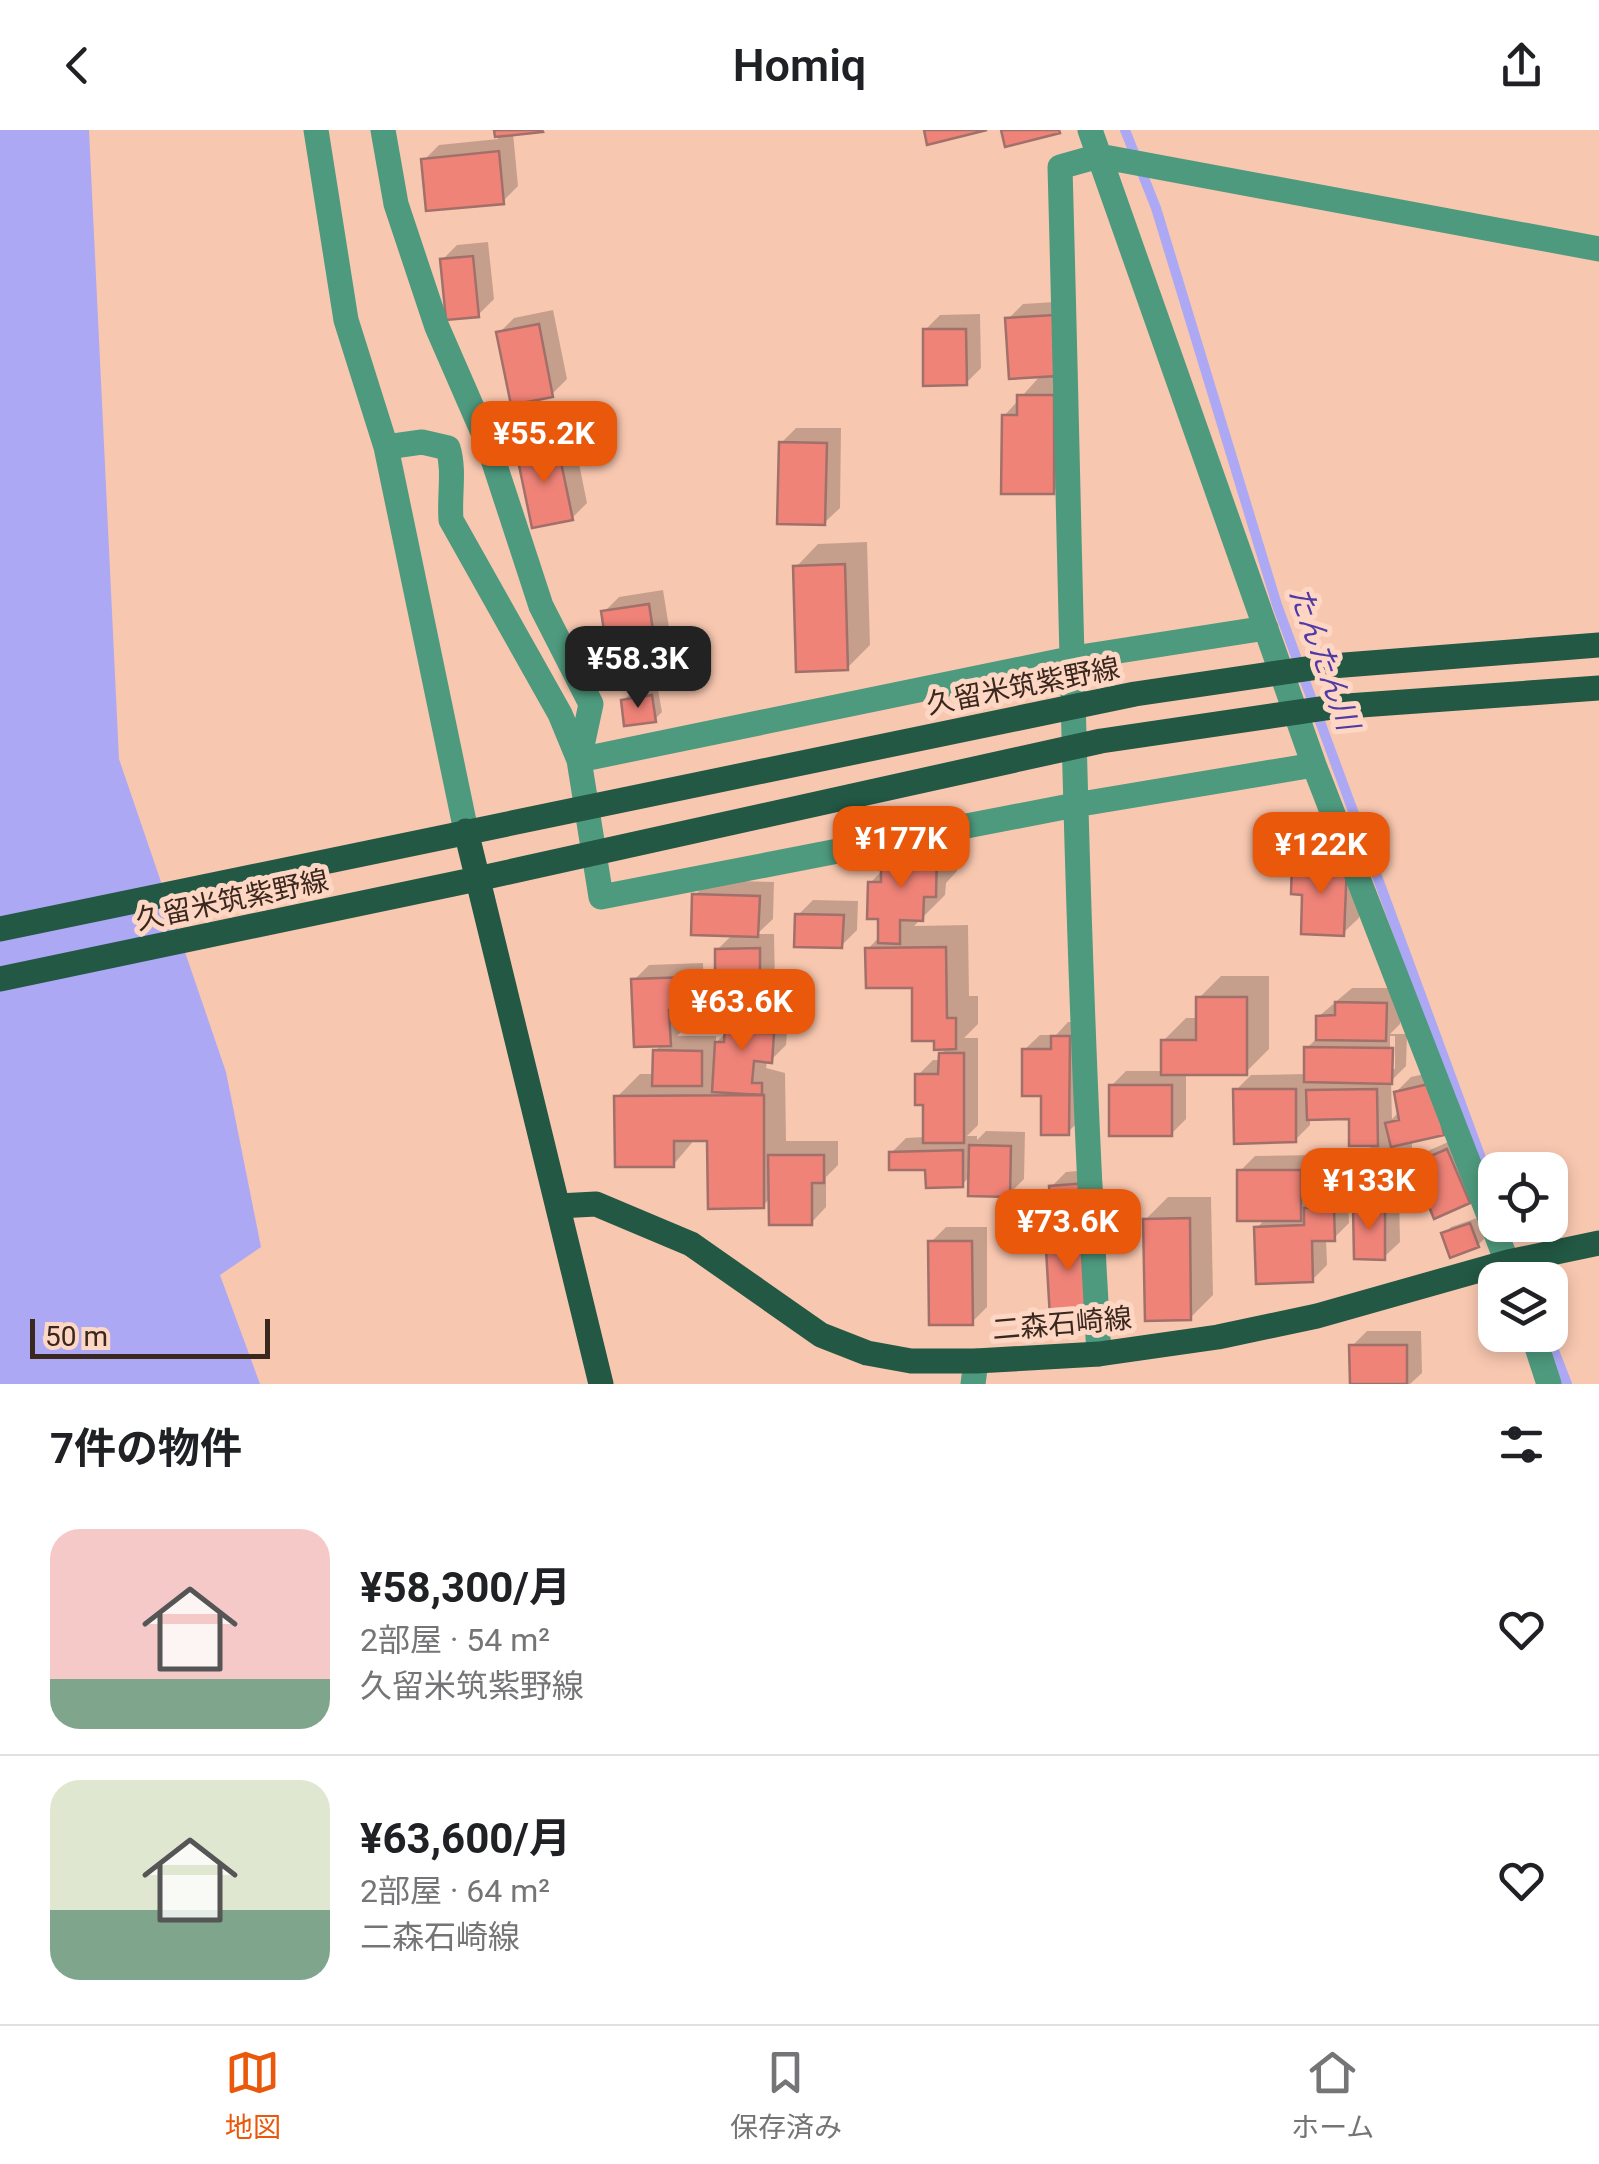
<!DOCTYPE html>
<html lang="ja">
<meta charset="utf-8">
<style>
:root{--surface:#fff;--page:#f2f2f2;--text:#202124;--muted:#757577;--line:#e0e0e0;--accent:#ea580c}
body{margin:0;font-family:Roboto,"Noto Sans JP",sans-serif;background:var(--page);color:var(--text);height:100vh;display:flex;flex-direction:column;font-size:38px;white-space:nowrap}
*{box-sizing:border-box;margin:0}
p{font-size:32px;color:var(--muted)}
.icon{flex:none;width:55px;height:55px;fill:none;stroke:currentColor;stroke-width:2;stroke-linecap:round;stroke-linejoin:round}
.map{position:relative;height:1254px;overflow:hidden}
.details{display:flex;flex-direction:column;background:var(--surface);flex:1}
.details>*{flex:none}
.fabs{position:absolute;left:1478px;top:1022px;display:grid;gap:20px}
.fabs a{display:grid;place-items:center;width:90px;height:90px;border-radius:20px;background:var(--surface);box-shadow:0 5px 15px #0003;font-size:50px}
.scale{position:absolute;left:30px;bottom:25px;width:240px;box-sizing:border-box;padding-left:10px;border:5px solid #3a281f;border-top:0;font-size:28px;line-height:35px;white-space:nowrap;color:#3a281f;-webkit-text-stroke:8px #fed7c4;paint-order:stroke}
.price{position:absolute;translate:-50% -85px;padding:0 22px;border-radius:20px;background:var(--accent);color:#fff;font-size:32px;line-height:65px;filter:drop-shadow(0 2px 5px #0008)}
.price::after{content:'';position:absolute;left:50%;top:60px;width:30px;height:22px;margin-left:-15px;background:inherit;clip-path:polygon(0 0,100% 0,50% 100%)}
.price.selected{background:#222;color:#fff}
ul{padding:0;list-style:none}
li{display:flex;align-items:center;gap:30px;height:250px;padding:0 50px}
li+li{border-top:2px solid var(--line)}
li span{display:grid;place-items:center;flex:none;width:280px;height:200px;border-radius:30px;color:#555}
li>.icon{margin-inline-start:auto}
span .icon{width:120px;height:120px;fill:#fffc;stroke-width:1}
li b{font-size:42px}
h2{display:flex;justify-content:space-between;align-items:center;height:120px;padding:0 50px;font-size:42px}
header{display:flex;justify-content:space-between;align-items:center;height:130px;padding:0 50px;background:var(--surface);font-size:45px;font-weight:600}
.tabs{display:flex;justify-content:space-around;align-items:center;height:140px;border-top:2px solid var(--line);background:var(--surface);font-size:28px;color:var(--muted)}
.tabs a{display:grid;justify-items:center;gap:5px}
.tabs .selected{color:var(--accent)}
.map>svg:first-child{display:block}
.water{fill:#ada8f3}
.shadow{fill:#0003;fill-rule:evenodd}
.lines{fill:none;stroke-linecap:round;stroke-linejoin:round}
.stream{stroke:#ada8f3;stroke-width:10}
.building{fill:#ef8378;stroke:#a1706a;stroke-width:2.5}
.minor{stroke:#4e9a7e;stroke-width:25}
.major{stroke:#225844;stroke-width:25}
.labels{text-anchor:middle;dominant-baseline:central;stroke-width:10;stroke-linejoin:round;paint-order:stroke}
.street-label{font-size:28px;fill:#3a281f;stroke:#fed7c4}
.water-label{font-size:30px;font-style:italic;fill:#503aa5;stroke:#fed7c4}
</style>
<header><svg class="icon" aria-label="back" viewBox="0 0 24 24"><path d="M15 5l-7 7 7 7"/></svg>Homiq<svg class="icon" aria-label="share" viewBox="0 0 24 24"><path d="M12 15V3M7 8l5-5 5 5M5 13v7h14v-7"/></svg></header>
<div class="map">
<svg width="1599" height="1254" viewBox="0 0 1599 1254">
<rect width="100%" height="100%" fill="#f8c7b0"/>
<path class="water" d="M0 0H89L119 629 226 942 261 1117 220 1145 260 1254H0Z"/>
<path class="shadow" d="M497 0H539L513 3 518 56 503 71 424 30 439 15 498 9Z
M488 112 494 169 478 185 442 130 457 115Z
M1069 171 1076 339 1053 362 1004 286 1041 245 1008 189 1023 174Z
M553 180 567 249 552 264 499 203 514 188Z
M980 184 981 238 966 253 925 200 940 185Z
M545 276 551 304 572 299 587 373 572 388 519 322 528 313 511 289 518 282Z
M796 298H841L840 378 824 393 781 313Z
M867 412 870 515 847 538 796 437 818 414Z
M663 460 674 529 658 544 604 482 619 467Z
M658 560 662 582 655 589 623 571 630 564Z
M959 700 957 741 946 753 945 765 914 796 968 795 969 866H978V894L964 908H978V995L967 1006H977V1010L986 1001 1025 1002 1024 1049 1009 1064 971 1046 962 1054 891 1023 906 1008 925 1007V973L918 945 933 930H941V924L948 917 914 855 868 819 880 806V787L870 753 883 740 884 722Z
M1310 718 1361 720 1359 788 1343 803 1305 762 1295 733Z
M710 750 774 752 773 789 757 804H774L775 855 764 865 777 866 776 888 788 889 786 915 771 930H767L766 938 785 943 786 1011H838V1035L826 1047V1077L811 1093 771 1067 763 1076 710 1008H696L673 1035 617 967 640 944H655V921L663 913 634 850 649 835 703 833 704 861 689 877H684L685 898 677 906H716V913L737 890V880L747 870 717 820 733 804 695 765Z
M813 770 858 771 857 800 841 816 798 785Z
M1221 846H1269V919L1246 942 1186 943V989L1171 1004 1111 956 1126 941H1164L1163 911 1186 888H1198L1199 868Z
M1352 858H1401L1400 894 1390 904H1407L1406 936 1391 951 1392 989 1400 981 1396 962 1411 947 1448 939 1458 988 1412 1010V1052L1399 1064 1400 1112 1384 1127 1356 1078 1365 1069V1023L1375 1013 1351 987H1310V995L1295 1010 1236 960 1251 945 1307 944V918L1318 907V887ZM1390 906H1395V939H1390Z
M1068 892H1084L1083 987 1068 1002 1043 964 1024 920 1040 905H1056Z
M1462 1006 1484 1056 1469 1071 1415 1035 1430 1020Z
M1315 1025V1071L1321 1064 1348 1063 1349 1093 1334 1108 1326 1109 1327 1135 1312 1150 1257 1098 1265 1089 1240 1041 1255 1026Z
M1101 1039 1104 1072 1091 1086 1105 1168 1047 1103 1060 1090 1051 1057 1066 1042Z
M1168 1067H1211L1213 1165 1190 1188 1145 1090Z
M1477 1088 1485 1108 1478 1115 1444 1104 1451 1097Z
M946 1097H987V1177L972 1192 931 1112Z
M1367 1201H1421L1422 1243 1410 1254H1352V1216Z"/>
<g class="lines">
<path class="stream" d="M1125 0 1156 78 1277 475 1495 1066
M1548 1205 1567 1254"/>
</g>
<path class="building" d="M494 0H542L543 2 495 7Z
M924 0H987L927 15Z
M1001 0H1059L1060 3 1005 17Z
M499 21 504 74 426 81 421 29Z
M473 126 479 187 446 190 440 129Z
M1054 185 1057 246 1009 249 1005 188Z
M539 194 553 267 511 275 496 202Z
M923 199H966L967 255 923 256Z
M1017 265H1054V364H1001L1002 285H1017Z
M539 281 545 313 514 319 508 288Z
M779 312 827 313 825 395 777 394Z
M557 313 573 390 532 398 516 321Z
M845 434 848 540 796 542 793 436Z
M649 474 660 546 612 553 601 481Z
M652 565 656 592 624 596 621 570Z
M881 721H937L936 767H924L923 791 900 790V814L878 813V789H867L868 752H881Z
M1292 732 1347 734 1344 806 1301 804 1302 765 1291 764Z
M692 764 760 766 758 807 691 805Z
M795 784 844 785 842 818 794 817Z
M946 817 947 888H956V919L934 920V911H912V858H866L865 818Z
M760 818V873H715V819Z
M689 847 690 879 669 880 671 916 634 917 631 849Z
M1196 867H1247V945H1161V910H1196Z
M1335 872 1387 873 1386 911 1316 910V886L1335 885Z
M735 879 764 880 762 903H774L772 933 754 931 752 953H762V965L712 962 715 912H724L725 898 734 899Z
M1051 906H1070L1069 1005H1041V966H1022V919H1051Z
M1304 917 1393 918 1392 954 1304 952Z
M653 920 702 921V956H652Z
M939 923H964V1013H923V975H915V944H938Z
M1433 953 1444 1005 1391 1017 1385 993 1399 990 1394 962Z
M1109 955H1172V1006H1109Z
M1233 959H1296V1012L1234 1014Z
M1377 959 1378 1016H1349V989L1307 990 1306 960Z
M764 965V1078L708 1079 707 1011H674V1037H615L614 966Z
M969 1015 1011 1016 1010 1067 968 1066Z
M1447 1019 1470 1073 1434 1089 1412 1034Z
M963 1020V1057L926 1058 925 1040H889V1022Z
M1363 1022H1398V1069H1363Z
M768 1025H824V1053H812V1095H769Z
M1237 1040H1301V1091H1237Z
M1087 1053 1090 1090 1052 1094 1049 1056Z
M1353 1077 1385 1078V1130L1354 1129Z
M1304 1078H1334L1335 1111H1312L1313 1152 1256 1154 1254 1097 1304 1095Z
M1190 1088 1191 1190 1145 1191 1143 1089Z
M1470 1093 1479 1117 1450 1128 1441 1103Z
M1086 1099 1091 1185 1050 1188 1045 1102Z
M928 1111H972L973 1195H929Z
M1349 1215H1407V1254H1350Z"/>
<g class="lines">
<path class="minor" d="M316 0 346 190 386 317 466 701
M383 0 396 74 437 197 488 314 541 476 591 574 579 630 1074 528 1266 498
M1090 0 1314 635 1514 1150
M386 317 422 312 448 318C455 341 449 365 451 390L560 584 579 630 601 767 1075 675 1314 635
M1533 1205 1549 1254
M1099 1224C1075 829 1071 433 1060 37L1099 26 1599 119
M973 1254 976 1231"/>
<path class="major" d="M466 701 601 1254
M0 799 1135 564 1319 537 1599 515
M0 849 477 749 1101 611 1333 577 1599 558
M558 1076 596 1074 691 1114 821 1205 867 1223 911 1231H976L1099 1224 1218 1207 1317 1186 1508 1132 1599 1113"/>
</g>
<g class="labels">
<g class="street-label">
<text transform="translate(1023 556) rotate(-11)">久留米筑紫野線</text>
<text transform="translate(232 770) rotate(-12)">久留米筑紫野線</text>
<text transform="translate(1062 1194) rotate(-5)">二森石崎線</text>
</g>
<g class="water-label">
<text transform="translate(1324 528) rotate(70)">たんたん川</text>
</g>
</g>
</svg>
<div class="fabs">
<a><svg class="icon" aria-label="locate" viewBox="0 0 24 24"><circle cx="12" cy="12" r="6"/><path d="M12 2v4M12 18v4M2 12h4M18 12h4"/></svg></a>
<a><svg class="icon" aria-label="layers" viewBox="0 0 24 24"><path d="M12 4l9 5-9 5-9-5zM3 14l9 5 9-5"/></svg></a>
</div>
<div class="scale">50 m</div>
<b class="price" style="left:544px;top:356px">¥55.2K</b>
<b class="price selected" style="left:638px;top:581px">¥58.3K</b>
<b class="price" style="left:901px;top:761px">¥177K</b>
<b class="price" style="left:1321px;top:767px">¥122K</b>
<b class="price" style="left:742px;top:924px">¥63.6K</b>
<b class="price" style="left:1369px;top:1103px">¥133K</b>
<b class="price" style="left:1068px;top:1144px">¥73.6K</b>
</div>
<section class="details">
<h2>7件の物件<svg class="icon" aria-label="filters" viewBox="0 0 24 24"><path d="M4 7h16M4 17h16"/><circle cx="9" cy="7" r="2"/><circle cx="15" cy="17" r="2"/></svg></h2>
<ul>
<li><span style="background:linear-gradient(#f6c9c9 75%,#7fa58c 0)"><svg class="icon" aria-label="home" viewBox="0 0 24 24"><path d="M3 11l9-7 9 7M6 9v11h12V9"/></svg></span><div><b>¥58,300/月</b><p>2部屋 · 54 m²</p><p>久留米筑紫野線</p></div><svg class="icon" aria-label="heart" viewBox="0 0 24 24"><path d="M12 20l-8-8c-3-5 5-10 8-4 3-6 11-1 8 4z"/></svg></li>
<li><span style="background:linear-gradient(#dfe7d0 65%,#7fa58c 0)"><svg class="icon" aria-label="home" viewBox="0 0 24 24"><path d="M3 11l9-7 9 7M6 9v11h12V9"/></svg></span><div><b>¥63,600/月</b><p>2部屋 · 64 m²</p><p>二森石崎線</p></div><svg class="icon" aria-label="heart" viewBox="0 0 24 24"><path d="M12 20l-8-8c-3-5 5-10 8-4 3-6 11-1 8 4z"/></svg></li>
</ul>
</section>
<nav class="tabs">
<a class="selected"><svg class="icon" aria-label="map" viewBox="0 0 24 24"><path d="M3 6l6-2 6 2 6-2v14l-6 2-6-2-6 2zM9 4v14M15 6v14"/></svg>地図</a>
<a><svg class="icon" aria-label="saved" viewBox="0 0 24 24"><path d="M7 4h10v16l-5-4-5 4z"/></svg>保存済み</a>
<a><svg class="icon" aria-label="home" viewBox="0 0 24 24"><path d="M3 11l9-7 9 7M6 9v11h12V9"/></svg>ホーム</a>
</nav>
